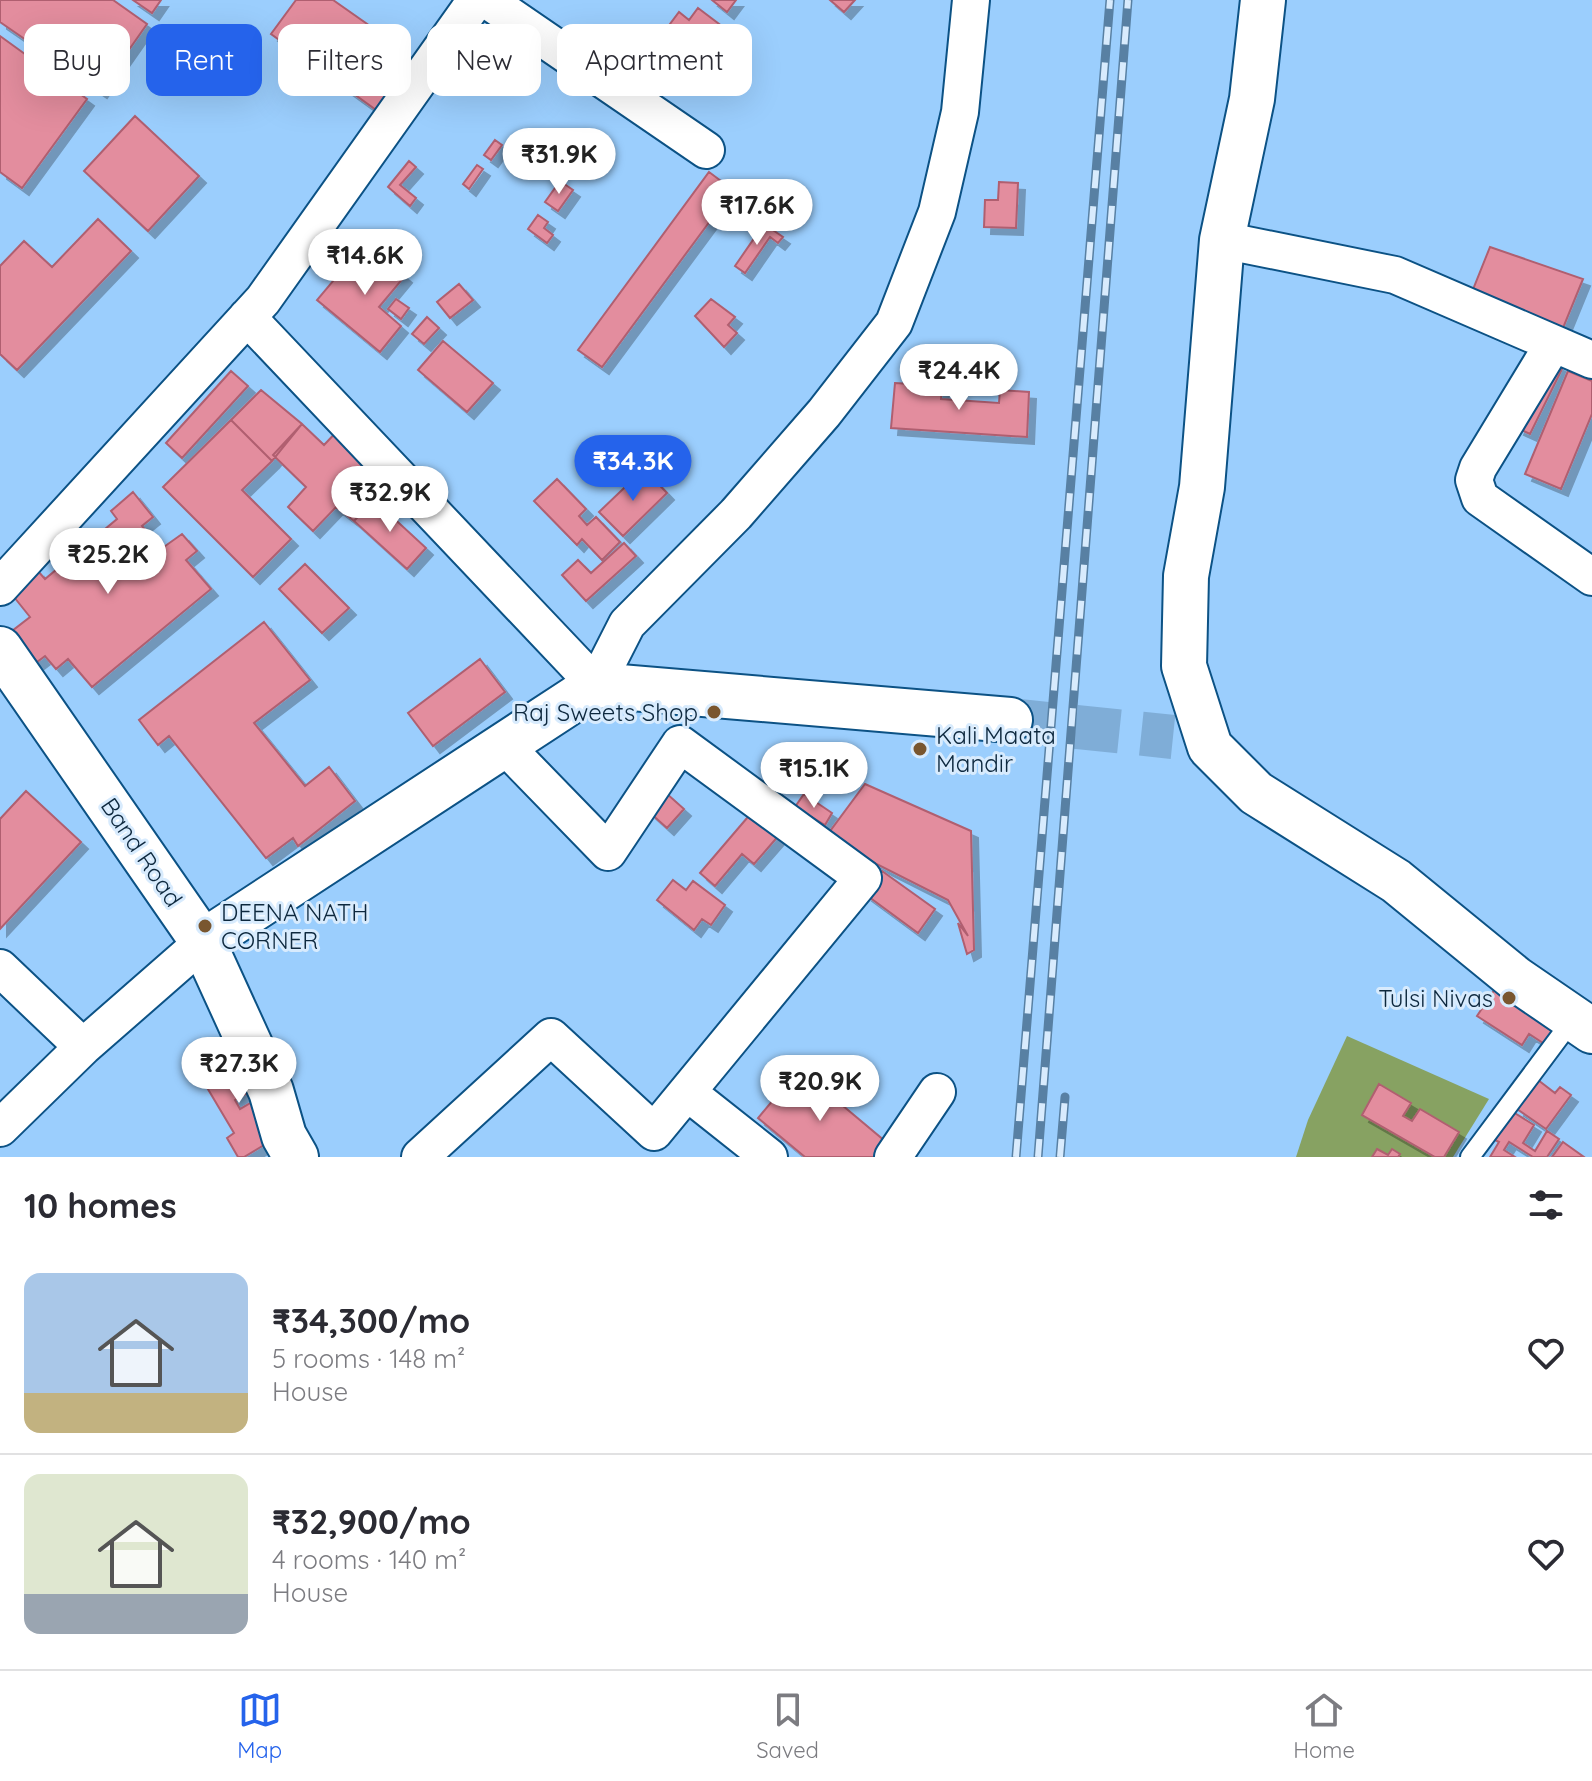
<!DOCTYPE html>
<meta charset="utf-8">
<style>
:root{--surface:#fff;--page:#f2f2f3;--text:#2b2b33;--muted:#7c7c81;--line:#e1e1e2;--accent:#2563eb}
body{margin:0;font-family:Quicksand,sans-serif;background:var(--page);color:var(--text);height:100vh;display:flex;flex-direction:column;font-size:30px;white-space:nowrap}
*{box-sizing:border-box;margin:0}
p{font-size:26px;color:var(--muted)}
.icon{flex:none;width:44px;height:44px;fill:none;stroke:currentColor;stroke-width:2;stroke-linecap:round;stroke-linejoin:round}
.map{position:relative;height:1157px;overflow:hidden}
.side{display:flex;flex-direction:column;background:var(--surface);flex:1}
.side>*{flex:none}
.guide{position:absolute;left:24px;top:24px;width:800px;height:72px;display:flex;gap:16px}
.price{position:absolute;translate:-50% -68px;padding:0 18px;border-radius:28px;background:#fff;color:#222;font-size:26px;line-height:52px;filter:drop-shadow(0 2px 4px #0008)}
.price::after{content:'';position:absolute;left:50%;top:48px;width:24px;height:18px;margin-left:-12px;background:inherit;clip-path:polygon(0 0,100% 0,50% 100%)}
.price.selected{background:var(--accent);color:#fff}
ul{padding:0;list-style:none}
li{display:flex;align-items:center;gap:24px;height:200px;padding:0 24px}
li+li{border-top:2px solid var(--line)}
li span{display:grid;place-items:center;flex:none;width:224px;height:160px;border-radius:16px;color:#555}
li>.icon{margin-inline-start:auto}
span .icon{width:96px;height:96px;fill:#fffc;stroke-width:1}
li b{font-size:34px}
h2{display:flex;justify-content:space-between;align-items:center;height:96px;padding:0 24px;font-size:34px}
.tag{padding:0 28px;border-radius:16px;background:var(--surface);box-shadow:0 8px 32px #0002;font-size:28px;line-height:72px}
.tag.selected{background:var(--accent);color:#fff}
.tab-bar{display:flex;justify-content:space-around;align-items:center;height:112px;border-top:2px solid var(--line);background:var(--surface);font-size:22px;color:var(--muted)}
.tab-bar a{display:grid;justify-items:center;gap:4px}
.tab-bar .selected{color:var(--accent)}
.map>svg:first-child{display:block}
.green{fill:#87a262}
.building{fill:#e38d9e;stroke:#b05f70;stroke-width:2;filter:url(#shadow)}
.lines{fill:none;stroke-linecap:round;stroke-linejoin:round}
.tertiary-tunnel{stroke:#7fadd7;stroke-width:44;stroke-dasharray:44 22;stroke-linecap:butt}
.service-casing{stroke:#0c5285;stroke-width:22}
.minor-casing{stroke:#0c5285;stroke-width:40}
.tertiary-casing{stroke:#0c5285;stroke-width:48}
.secondary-casing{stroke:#0c5285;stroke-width:48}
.service{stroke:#fff;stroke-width:18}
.minor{stroke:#fff;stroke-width:36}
.tertiary{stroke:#fff;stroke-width:44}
.secondary{stroke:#fff;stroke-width:44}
.rail-casing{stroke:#5880a3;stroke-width:9}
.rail{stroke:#d8ebfd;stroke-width:6;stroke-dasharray:18;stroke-linecap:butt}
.poi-dot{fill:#79562f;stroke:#d8ebfd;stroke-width:3}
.labels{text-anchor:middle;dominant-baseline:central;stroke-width:6;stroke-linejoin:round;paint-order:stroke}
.poi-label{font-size:24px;fill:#0d283e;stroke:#d8ebfd;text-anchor:end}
.street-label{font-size:24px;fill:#0d283e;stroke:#d8ebfd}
</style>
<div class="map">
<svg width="1592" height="1157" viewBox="0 0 1592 1157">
<defs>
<filter id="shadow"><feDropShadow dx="7" dy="7" stdDeviation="0" flood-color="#0004"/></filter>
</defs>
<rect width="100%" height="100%" fill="#9bcefd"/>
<path class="green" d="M1347 1036 1489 1099 1453 1157H1296L1308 1120Z"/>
<path class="building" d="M0 0H113L147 24 100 91 0 22Z
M133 0H161L152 13Z
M296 0H333L380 33 373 43 422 78 390 120 271 34Z
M712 0H736L727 12Z
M830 0H855L844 12Z
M698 8 727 30 722 36 733 44 707 77 658 40 679 12 689 20Z
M0 36 87 99 22 188 0 172Z
M135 116 199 176 148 231 84 171Z
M495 140 502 145 491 160 484 155Z
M409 161 416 167 400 185 416 198 410 206 388 187Z
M477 165 483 169 469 189 463 184Z
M709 172 733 190 602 367 578 350Z
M560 181 573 190 558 211 545 202Z
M999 182 1018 183 1016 228 984 227 985 200H998Z
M538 215 548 222 544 228 553 235 547 243 528 229Z
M98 219 131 251 17 370 0 354V266L24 241 52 267Z
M764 224 783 237 778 243 770 237 745 273 735 266Z
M365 243 405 276 379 307 401 326 380 352 317 300Z
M1490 247 1583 279 1563 328 1472 292Z
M459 284 473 300 450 318 437 302Z
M396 299 409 308 401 319 388 309Z
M711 299 735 317 728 325 737 333 724 347 695 316Z
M427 317 439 328 424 344 412 334Z
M443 341 493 383 467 412 418 370Z
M1550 361 1563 367 1530 434 1517 428Z
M231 371 248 386 182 458 166 443Z
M1568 371 1592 381V414L1561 489 1525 474Z
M895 383 942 386 941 399 999 403 1000 390 1029 392 1027 437 891 428Z
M261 390 302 424 272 461 231 420Z
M231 420 272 461 242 490 291 539 253 577 163 487Z
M302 424 324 445 342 426 395 476 354 521 336 507 313 531 288 507 306 487 273 455Z
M644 469 667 493 623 536 599 512Z
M557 479 586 509 579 516 587 525 596 517 620 542 602 560 582 539 577 545 534 501Z
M133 492 153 517 142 526 161 549 182 534 197 551 186 560 211 589 92 687 68 659 56 669 45 656 37 662 12 631 30 617 10 592 37 570 45 579 117 519 111 511Z
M374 500 426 548 407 569 354 521Z
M624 543 636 556 586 601 562 575 578 560 591 573Z
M305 564 349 608 322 633 279 589Z
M264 622 310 680 254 723 305 786 329 767 355 801 298 846 293 838 266 858 169 736 158 745 139 720Z
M480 659 505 692 433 746 408 713Z
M865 784 971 831 974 950 967 954 958 923 968 936 948 900 825 838Z
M26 791 81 842 0 929V819Z
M666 793 684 809 667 828 649 812Z
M804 794 832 813 825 825 795 807Z
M753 811 780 834 754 864 742 854 715 886 700 873Z
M882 871 935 909 918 933 865 894Z
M673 880 686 890 693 881 725 905 711 925 702 919 694 930 657 900Z
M1501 980 1563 1021 1546 1045 1529 1034 1522 1045 1477 1016Z
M237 1052 257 1087 235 1100 240 1109 257 1099 279 1136 244 1157H238L227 1138 234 1133 199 1074Z
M799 1069 892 1147 884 1157H805L758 1118Z
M1538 1080 1555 1093 1560 1087 1571 1095 1546 1129 1517 1109Z
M1379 1084 1411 1103 1403 1116 1412 1121 1420 1109 1459 1132 1444 1157H1435L1362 1115Z
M1513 1112 1534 1125 1523 1143 1535 1151 1547 1131 1559 1139 1547 1157H1533L1509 1142 1504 1150 1515 1157H1490L1499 1142 1495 1140Z
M1563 1142 1584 1157H1552Z
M1377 1149 1388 1155 1392 1149 1400 1154 1398 1157H1372Z"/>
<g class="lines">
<path class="tertiary-tunnel" d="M1010 720 1173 737"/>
<defs>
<path id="service" d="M1470 1157 1573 1019"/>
<path id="minor" d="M487 0 706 150
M1222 240 1395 275 1592 360
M247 317 596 685 627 624 736 514 824 413 894 323 937 212 960 112 971 0
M1552 346 1478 468 1474 480 1480 498 1592 577
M0 587 263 300 476 0
M0 968 83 1047
M687 1092 769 1157
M0 1128 83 1047 203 942
M420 1157 551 1037 654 1132 863 878 680 744 608 852 504 745
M893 1157 937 1092"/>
<path id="tertiary" d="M1263 0 1252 99 1222 240 1202 487 1186 576 1184 666 1210 747 1256 793 1396 881 1516 979 1592 1031
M203 942 596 685 1010 720"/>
<path id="secondary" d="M0 649 203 942 271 1091 284 1136 296 1157"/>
</defs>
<use href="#service" class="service-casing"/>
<use href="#minor" class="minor-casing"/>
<use href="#tertiary" class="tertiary-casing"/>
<use href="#secondary" class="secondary-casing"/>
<use href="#service" class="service"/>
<use href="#minor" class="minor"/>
<use href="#tertiary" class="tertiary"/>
<use href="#secondary" class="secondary"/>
<defs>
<path id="rail" d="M1016 1157 1110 0
M1038 1157 1128 0
M1060 1157 1065 1097"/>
</defs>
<use href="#rail" class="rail-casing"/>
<use href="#rail" class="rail"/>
</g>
<g class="poi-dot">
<circle cx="714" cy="712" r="8"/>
<circle cx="920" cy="749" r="8"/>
<circle cx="205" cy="926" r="8"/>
<circle cx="1509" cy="998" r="8"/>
</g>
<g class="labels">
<g class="poi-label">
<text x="698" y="712">Raj Sweets Shop</text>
<text x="936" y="735" text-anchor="start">Kali Maata<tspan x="936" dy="28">Mandir</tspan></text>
<text x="221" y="912" text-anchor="start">DEENA NATH<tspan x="221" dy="28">CORNER</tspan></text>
<text x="1493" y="998">Tulsi Nivas</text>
</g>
<g class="street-label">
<text transform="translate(142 852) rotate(56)">Band Road</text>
</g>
</g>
</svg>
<b class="price" style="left:559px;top:196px">₹31.9K</b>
<b class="price" style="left:757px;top:247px">₹17.6K</b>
<b class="price" style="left:365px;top:297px">₹14.6K</b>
<b class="price" style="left:959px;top:412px">₹24.4K</b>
<b class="price selected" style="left:633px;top:503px">₹34.3K</b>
<b class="price" style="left:390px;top:534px">₹32.9K</b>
<b class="price" style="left:108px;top:596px">₹25.2K</b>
<b class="price" style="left:814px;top:810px">₹15.1K</b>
<b class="price" style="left:239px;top:1105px">₹27.3K</b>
<b class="price" style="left:820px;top:1123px">₹20.9K</b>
<div class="guide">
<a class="tag">Buy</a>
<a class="tag selected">Rent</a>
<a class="tag">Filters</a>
<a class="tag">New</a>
<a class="tag">Apartment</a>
</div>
</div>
<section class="side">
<h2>10 homes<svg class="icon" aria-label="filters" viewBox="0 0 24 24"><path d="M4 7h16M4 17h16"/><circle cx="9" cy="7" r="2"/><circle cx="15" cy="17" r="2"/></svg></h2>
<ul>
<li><span style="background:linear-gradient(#a9c7e8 75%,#c2b280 0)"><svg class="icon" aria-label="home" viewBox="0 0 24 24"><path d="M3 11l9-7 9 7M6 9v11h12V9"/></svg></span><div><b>₹34,300/mo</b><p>5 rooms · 148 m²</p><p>House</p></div><svg class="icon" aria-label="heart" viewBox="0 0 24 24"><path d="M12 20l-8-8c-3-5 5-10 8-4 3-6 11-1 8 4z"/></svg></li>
<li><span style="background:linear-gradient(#dfe7d0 75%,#9aa5b1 0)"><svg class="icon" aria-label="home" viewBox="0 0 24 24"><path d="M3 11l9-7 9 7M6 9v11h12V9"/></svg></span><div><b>₹32,900/mo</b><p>4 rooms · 140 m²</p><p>House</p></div><svg class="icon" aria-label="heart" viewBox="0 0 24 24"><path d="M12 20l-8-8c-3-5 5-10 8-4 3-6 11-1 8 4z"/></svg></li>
</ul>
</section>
<nav class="tab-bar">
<a class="selected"><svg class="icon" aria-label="map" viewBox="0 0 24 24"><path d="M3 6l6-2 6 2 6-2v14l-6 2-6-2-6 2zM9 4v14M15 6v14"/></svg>Map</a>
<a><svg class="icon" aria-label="saved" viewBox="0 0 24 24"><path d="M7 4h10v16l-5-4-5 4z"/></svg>Saved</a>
<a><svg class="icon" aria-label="home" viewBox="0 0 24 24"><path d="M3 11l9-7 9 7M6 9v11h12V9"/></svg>Home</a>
</nav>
